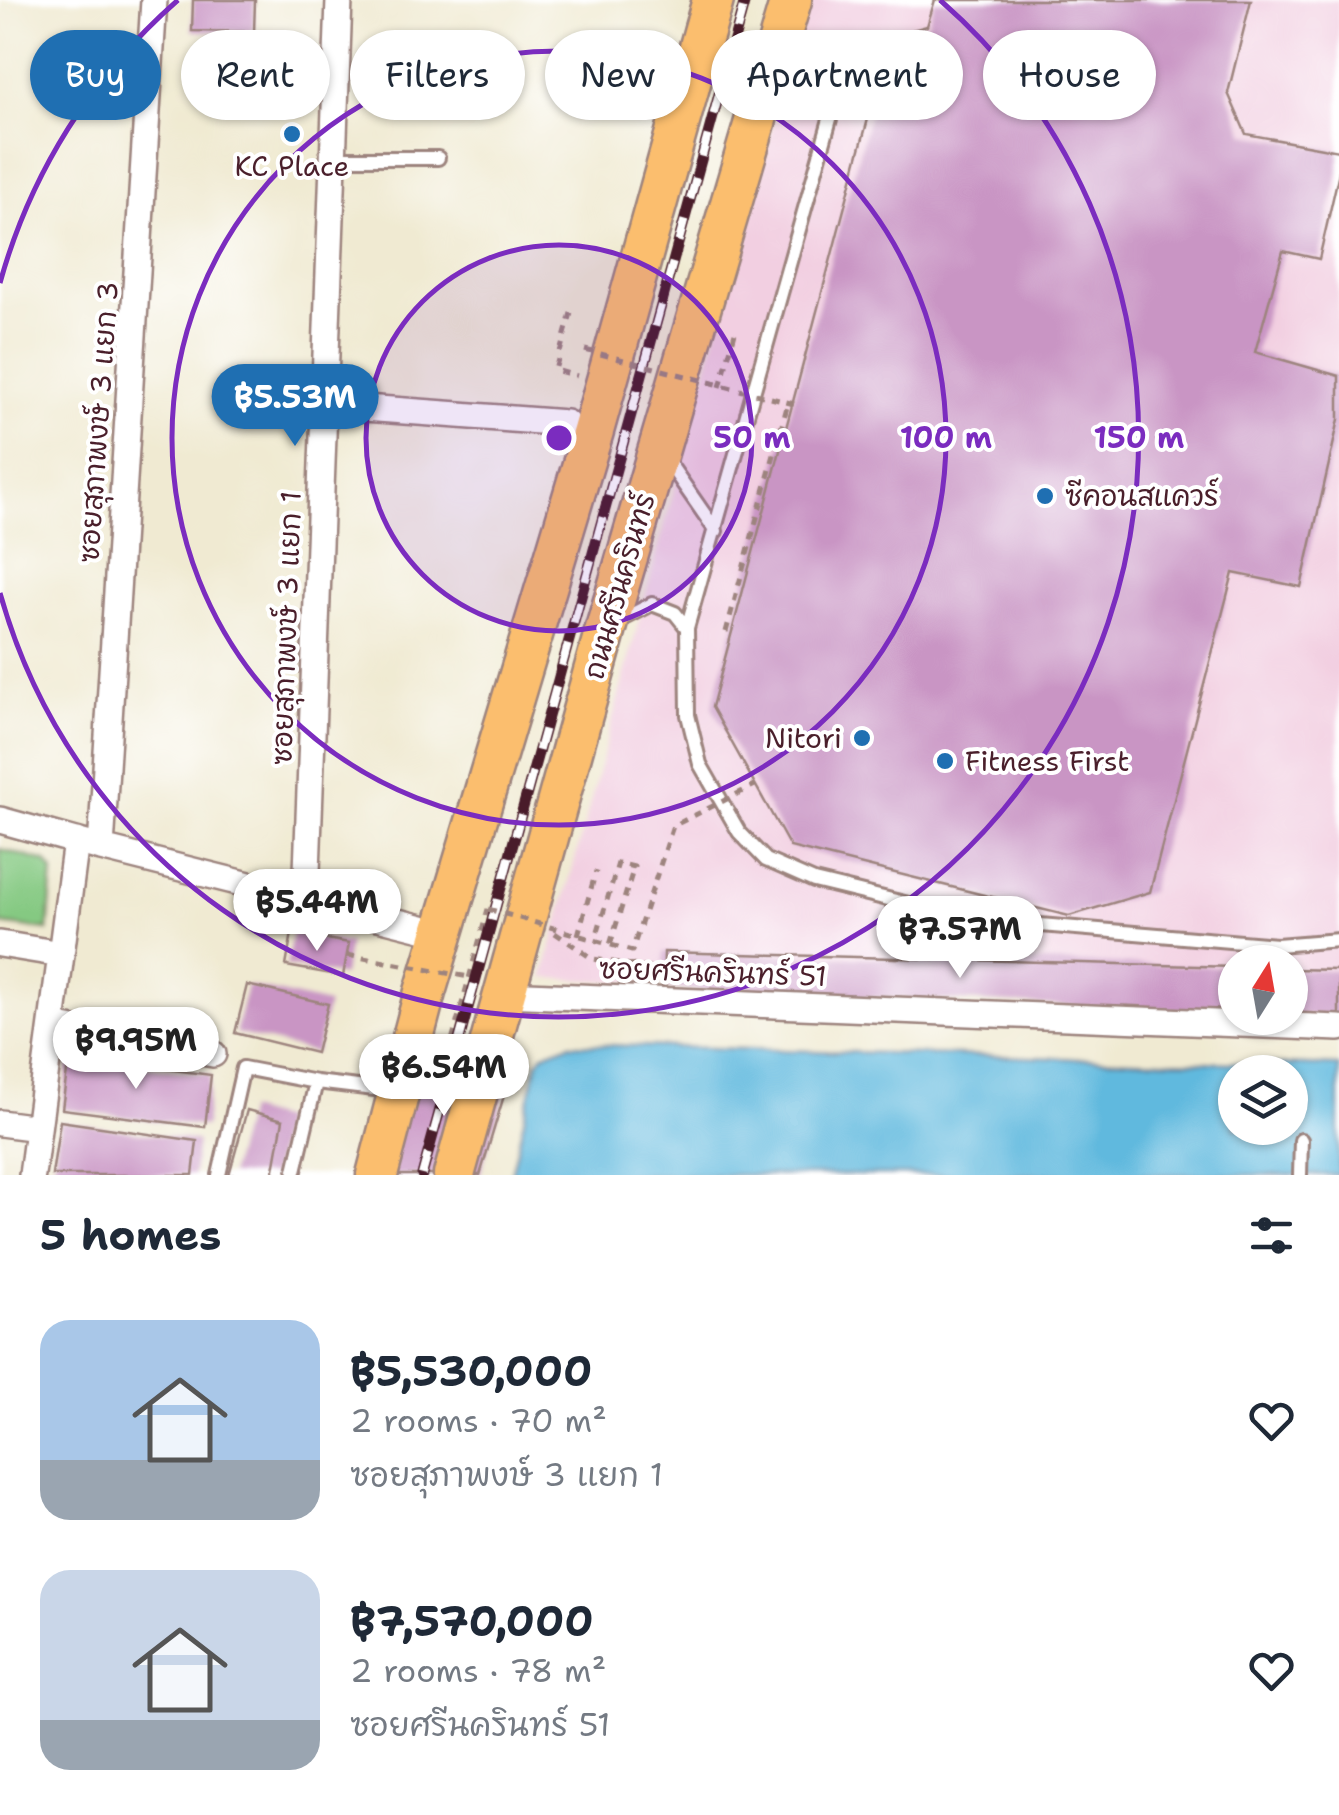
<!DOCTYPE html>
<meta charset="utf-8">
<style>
:root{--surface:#fff;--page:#f6f6f7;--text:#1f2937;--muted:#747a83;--accent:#1f6fb2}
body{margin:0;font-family:"Shantell Sans","Playpen Sans Thai",sans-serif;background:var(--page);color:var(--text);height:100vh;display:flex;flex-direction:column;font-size:38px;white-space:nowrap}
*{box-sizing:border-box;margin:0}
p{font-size:32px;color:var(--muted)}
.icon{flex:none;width:55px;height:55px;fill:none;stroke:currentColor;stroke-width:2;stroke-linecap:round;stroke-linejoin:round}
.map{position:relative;height:1175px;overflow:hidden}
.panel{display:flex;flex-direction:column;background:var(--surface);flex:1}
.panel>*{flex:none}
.banner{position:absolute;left:30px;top:30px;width:1280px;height:90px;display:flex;gap:20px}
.needle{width:65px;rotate:11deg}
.controls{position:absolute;left:1218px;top:945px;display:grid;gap:20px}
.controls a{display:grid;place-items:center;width:90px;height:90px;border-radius:50%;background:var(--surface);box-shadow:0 2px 8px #0004;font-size:50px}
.price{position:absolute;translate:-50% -85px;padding:0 22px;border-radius:35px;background:#fff;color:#222;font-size:32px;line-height:65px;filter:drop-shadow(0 2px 5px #0008)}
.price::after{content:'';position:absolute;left:50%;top:60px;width:30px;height:22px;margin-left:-15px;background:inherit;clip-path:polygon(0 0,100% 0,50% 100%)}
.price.current{background:var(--accent);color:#fff}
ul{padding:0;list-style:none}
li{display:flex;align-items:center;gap:30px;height:250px;padding:0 40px}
li span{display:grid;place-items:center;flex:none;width:280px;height:200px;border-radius:30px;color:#555}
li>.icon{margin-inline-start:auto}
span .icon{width:120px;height:120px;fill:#fffc;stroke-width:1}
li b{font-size:42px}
h2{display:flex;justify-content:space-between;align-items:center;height:120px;padding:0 40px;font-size:42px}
.pill{padding:0 35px;border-radius:45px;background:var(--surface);box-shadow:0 2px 8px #0004;font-size:35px;line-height:90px}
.pill.current{background:var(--accent);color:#fff}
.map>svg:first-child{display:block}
.built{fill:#f2cfe1}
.green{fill:#85c982;stroke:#687456;stroke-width:2.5}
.water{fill:#61b9de;stroke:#566c84;stroke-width:2.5;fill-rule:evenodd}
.building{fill:#c995c4}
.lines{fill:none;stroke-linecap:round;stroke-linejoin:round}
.service-casing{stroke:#9d847e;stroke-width:18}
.minor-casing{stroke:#9d847e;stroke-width:30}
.primary-casing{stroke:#9d847e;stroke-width:45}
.path{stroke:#9d847e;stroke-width:5;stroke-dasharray:8 8;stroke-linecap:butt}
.service{stroke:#fff;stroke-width:12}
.minor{stroke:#fff;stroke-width:25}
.primary{stroke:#fbbe6e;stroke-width:40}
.rail-casing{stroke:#4a1f2b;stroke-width:11}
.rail{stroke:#fff;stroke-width:8;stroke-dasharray:22;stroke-linecap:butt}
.path-bridge{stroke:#9d847e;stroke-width:5;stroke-dasharray:8 8;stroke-linecap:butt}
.ring{fill:none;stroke:#7b2cbf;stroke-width:5}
.poi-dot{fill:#1f6fb2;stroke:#fff;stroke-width:4}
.labels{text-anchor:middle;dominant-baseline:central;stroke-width:8;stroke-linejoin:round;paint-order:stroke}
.poi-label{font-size:28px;fill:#4a1f2b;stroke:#fff;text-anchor:start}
.street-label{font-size:28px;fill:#4a1f2b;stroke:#fff}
.centre{fill:#7b2cbf;stroke:#fff;stroke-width:5}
.ring-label{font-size:30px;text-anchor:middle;font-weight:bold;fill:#7b2cbf;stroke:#fff;stroke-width:8;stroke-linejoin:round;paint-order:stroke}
</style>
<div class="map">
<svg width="1339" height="1175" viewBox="0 0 1339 1175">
<rect width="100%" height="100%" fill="#fff"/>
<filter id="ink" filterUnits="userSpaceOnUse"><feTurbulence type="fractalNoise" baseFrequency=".01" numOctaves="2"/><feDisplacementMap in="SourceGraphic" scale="20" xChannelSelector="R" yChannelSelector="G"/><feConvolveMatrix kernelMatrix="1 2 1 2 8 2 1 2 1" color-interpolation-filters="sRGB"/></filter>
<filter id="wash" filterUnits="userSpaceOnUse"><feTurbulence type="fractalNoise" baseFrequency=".0048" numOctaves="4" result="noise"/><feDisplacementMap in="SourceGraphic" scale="40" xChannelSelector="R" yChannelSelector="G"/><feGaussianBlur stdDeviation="2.25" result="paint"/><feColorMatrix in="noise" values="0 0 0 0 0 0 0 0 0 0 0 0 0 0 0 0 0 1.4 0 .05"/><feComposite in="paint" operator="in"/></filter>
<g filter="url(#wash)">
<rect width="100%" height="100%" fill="#f0ead2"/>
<path class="built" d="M806 0H1339V1017L1290 1015V962H1235V1012L543 978Z"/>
<path class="green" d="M0 849 46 862 53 872 48 930 0 924Z"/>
<path class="water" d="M570 1044 1339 1066V1175H511L537 1063 543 1054ZM1235 1072H1290V1128H1235Z"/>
<g id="blocks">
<path class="building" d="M193 0H255L254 32 192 31Z
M935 0H1251L1228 93 1246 134 1339 151V172L1319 259 1283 251 1255 352 1339 376V419L1301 587 1233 573 1150 892 1069 916 790 847 712 707 890 36 927 26Z
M292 933 349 943 343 976 286 966Z
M664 952 1235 967V1013L663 989Z
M1290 969 1339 970V1017L1290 1015Z
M247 985 328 1004 316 1053 235 1033Z
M419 1047 509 1079 480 1175H378Z
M69 1056 211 1075 205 1127 62 1109Z
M247 1110 283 1120 273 1175H229Z
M60 1121 197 1141 193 1175H52Z"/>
</g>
</g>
<g filter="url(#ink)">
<use href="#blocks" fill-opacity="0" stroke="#9d847e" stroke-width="2.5"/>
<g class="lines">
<defs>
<path id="service" d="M787 37C814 59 834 74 832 112L687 628 688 715 700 764 739 832 766 860 814 881 970 919 1277 945 1339 940
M334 158H438
M666 459 716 531
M619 621 652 604 675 613 687 628
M219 1175 243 1068 316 1082 391 1091
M294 1175 316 1082
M1300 1175 1301 1140"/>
<path id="minor" d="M324 405 566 423
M0 820 101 848 442 933
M101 848 154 0
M306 899 339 0
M0 944 61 954
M503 994 1339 1028
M52 1026 213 1054
M0 1123 38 1128
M32 1175 76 841"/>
<path id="primary" d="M377 1175 425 992 593 431 713 0
M454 1175 605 632 791 0"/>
</defs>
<use href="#service" class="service-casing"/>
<use href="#minor" class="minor-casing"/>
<use href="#primary" class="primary-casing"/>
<path class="path" d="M571 313 555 370 577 376
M720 387 736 329
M726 632 788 403 794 404
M598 931 618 863 634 867 610 945
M555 933 593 959 664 970
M578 935 596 871
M448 1055 488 909"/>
<use href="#service" class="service"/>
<use href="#minor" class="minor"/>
<use href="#primary" class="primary"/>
<defs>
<path id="rail" d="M422 1175 745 0"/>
</defs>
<use href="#rail" class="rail-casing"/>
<use href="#rail" class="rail"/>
<path class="path-bridge" d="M585 350 794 404
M488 909 632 951 673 826 755 785
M347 955 469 977"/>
</g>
</g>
<circle cx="559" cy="438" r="193" fill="#7b2cbf" fill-opacity=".12"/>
<g class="ring">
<circle cx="559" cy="438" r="193"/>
<circle cx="559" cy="438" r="387"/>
<path d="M0 283A580 580 0 0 1 178 0M940 0A580 580 0 1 1 0 593"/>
</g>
<g class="poi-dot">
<circle cx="292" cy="134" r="10"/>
<circle cx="1045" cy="496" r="10"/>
<circle cx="862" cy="738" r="10"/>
<circle cx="945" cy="761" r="10"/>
</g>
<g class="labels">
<g class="poi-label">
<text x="292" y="166" text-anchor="middle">KC Place</text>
<text x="1065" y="496">ซีคอนสแควร์</text>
<text x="842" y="738" text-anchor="end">Nitori</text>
<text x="965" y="761">Fitness First</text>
</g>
<g class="street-label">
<text transform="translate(98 422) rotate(-86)">ซอยสุภาพงษ์ 3 แยก 3</text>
<text transform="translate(619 586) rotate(-74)">ถนนศรีนครินทร์</text>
<text transform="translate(286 628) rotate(-88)">ซอยสุภาพงษ์ 3 แยก 1</text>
<text transform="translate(713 972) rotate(2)">ซอยศรีนครินทร์ 51</text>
</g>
</g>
<circle cx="559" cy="438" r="15" class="centre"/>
<g class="ring-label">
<text x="752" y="448">50 m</text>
<text x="946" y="448">100 m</text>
<text x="1139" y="448">150 m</text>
</g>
</svg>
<div class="controls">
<a><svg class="needle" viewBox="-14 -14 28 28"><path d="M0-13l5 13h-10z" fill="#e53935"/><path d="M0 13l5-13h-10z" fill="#747a83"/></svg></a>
<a><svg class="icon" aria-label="layers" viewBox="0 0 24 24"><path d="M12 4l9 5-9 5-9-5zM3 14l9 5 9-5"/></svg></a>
</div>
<b class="price current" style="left:295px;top:449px">฿5.53M</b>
<b class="price" style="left:317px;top:954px">฿5.44M</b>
<b class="price" style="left:960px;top:981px">฿7.57M</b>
<b class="price" style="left:136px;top:1092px">฿9.95M</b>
<b class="price" style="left:444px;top:1119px">฿6.54M</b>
<div class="banner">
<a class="pill current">Buy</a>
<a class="pill">Rent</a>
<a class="pill">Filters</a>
<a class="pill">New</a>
<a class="pill">Apartment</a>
<a class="pill">House</a>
</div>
</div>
<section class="panel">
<h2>5 homes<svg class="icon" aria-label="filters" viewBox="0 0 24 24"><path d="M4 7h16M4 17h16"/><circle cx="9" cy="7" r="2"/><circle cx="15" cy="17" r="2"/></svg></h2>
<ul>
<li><span style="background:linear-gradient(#a9c7e8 70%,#9aa5b1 0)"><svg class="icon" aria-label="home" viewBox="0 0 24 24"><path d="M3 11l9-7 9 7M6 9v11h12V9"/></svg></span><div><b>฿5,530,000</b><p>2 rooms · 70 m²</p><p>ซอยสุภาพงษ์ 3 แยก 1</p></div><svg class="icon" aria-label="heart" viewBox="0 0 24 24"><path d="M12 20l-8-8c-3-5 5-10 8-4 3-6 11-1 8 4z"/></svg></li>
<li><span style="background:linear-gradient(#c9d6e8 75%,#9aa5b1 0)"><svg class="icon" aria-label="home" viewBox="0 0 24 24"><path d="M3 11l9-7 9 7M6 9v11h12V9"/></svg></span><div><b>฿7,570,000</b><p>2 rooms · 78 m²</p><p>ซอยศรีนครินทร์ 51</p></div><svg class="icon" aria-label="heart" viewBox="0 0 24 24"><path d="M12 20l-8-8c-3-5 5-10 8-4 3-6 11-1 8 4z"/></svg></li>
</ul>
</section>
